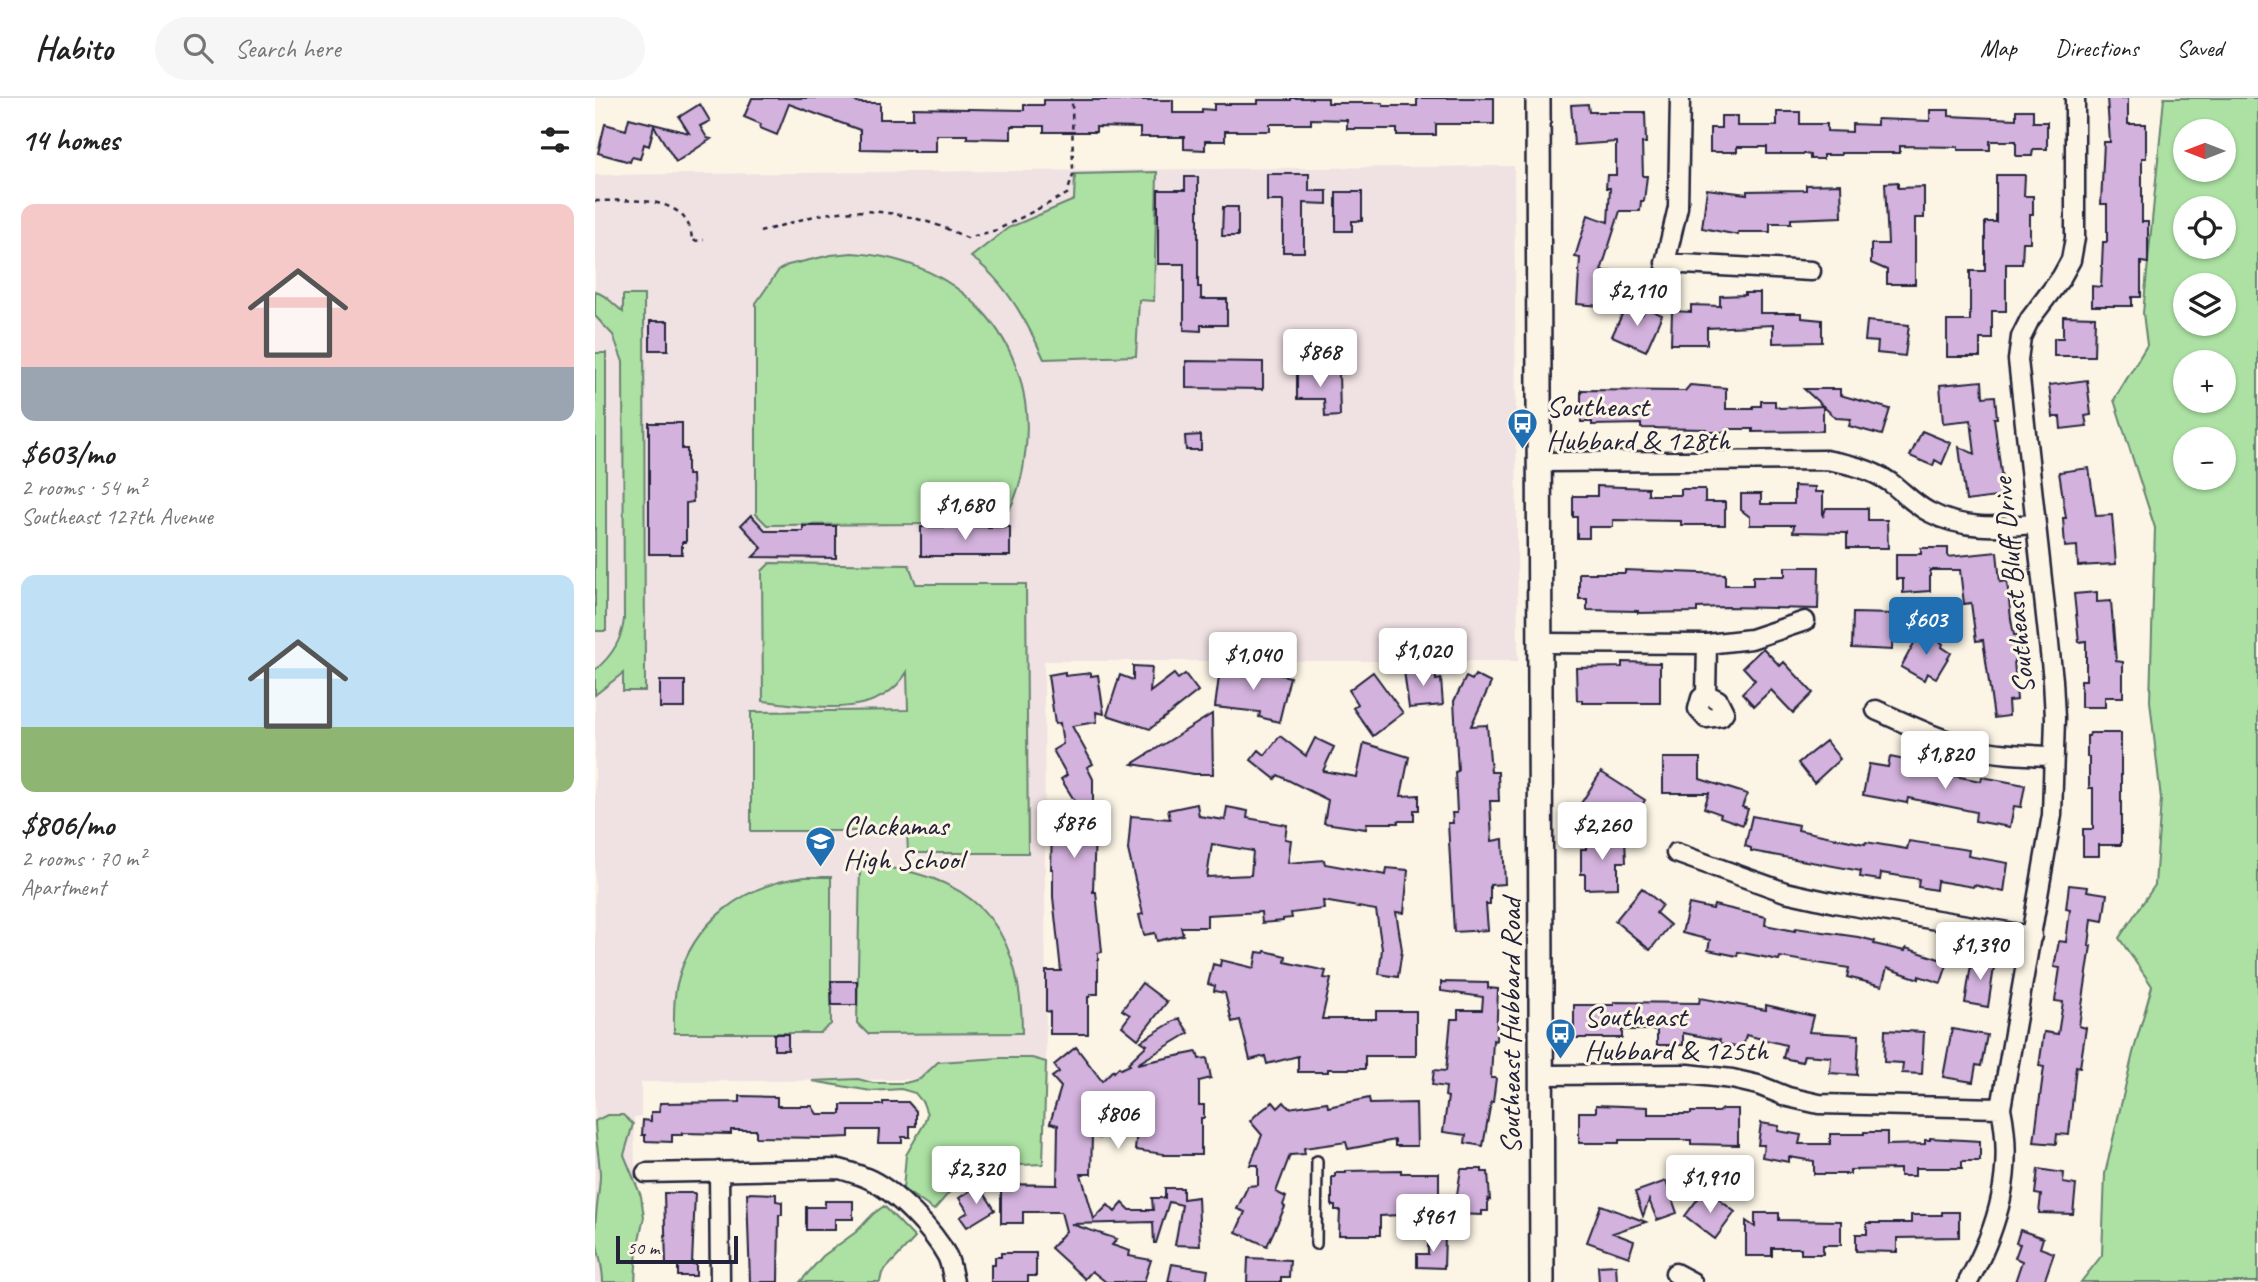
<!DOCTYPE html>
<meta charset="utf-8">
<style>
:root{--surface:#fff;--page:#f6f6f6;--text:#222;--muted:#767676;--line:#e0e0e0;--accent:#1f6fb2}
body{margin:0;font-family:Caveat,sans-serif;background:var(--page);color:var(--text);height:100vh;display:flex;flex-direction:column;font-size:26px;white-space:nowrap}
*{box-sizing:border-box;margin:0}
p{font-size:23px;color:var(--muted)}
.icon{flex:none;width:38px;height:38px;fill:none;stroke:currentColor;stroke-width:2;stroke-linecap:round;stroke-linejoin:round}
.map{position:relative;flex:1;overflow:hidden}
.sheet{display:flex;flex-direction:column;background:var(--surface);width:595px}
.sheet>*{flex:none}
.needle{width:46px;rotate:270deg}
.buttons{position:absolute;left:1578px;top:21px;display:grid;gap:14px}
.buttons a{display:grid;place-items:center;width:63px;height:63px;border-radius:50%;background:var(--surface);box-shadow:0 2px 5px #0004;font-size:35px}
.scale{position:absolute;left:21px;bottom:18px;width:122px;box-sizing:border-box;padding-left:7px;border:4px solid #22223b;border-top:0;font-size:19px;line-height:24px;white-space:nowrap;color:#22223b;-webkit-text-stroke:5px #fcf5e5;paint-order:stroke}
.price{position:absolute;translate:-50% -60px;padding:0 16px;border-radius:7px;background:#fff;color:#222;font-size:23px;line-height:46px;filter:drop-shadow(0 2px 4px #0008)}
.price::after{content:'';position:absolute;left:50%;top:42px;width:21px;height:16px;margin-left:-10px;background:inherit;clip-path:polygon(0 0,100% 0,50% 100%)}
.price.selected{background:var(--accent);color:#fff}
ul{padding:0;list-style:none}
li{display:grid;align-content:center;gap:14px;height:371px;padding:0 21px}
li span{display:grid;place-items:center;height:217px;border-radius:14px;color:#555}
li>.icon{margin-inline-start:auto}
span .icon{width:126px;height:126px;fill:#fffc;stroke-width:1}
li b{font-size:30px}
h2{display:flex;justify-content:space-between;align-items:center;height:84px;padding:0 21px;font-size:30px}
header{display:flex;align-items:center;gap:42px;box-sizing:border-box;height:98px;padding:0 35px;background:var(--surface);border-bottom:2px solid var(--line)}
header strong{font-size:33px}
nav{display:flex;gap:38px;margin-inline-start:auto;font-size:24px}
.search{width:490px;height:63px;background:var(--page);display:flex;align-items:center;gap:18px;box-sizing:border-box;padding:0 24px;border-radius:38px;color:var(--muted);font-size:26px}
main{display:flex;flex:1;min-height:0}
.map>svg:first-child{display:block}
.built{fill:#f0e1e3}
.green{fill:#ace1a3;stroke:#67826f;stroke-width:2;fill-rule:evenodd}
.building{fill:#d3b2dd;stroke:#22223b;stroke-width:2;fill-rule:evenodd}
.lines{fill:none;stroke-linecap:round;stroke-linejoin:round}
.service-casing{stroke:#22223b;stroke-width:14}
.minor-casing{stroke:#22223b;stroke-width:23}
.secondary-casing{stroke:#22223b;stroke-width:28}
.path{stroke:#22223b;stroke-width:2.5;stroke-dasharray:5 5;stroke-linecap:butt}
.service{stroke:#fcf5e5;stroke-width:9}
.minor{stroke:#fcf5e5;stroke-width:18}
.secondary{stroke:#fcf5e5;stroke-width:23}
.labels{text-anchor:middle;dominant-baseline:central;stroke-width:6;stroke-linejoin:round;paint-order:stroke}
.poi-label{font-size:30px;fill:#22223b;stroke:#fcf5e5;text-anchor:start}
.street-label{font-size:30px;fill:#22223b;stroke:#fcf5e5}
</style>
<header>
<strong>Habito</strong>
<div class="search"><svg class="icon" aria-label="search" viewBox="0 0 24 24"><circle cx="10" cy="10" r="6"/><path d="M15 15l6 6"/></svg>Search here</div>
<nav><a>Map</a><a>Directions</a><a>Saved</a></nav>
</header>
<main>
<section class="sheet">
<h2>14 homes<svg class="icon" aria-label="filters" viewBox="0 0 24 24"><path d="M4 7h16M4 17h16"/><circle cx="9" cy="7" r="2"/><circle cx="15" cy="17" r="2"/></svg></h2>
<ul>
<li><span style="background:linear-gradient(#f6c9c9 75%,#9aa5b1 0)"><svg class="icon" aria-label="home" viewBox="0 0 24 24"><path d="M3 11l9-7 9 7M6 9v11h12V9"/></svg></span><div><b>$603/mo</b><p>2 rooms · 54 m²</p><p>Southeast 127th Avenue</p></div></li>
<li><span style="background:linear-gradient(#bfe0f5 70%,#8fb573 0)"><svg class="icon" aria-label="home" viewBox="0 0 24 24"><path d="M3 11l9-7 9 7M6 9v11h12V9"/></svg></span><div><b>$806/mo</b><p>2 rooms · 70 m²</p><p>Apartment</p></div></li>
</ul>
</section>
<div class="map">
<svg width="1663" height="1184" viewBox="0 0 1663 1184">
<rect width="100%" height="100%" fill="#fcf5e5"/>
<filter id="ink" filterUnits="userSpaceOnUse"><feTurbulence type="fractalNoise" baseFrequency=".0143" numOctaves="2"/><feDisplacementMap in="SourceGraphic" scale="14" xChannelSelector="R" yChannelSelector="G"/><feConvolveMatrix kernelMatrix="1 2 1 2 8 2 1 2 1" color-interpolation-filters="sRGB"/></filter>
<g filter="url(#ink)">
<path class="built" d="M919 68 923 563H449L451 980 46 984V1018L39 1019 42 1184H0V77Z"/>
<path class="green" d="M1569 0H1663V1184H1486L1507 1157 1510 1076 1538 955 1557 888 1524 840 1560 787 1566 701 1555 603 1560 430 1519 302 1552 247 1548 215ZM1591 33H1629V72H1591ZM1591 110H1629V149H1591ZM1591 187H1629V226H1591ZM1591 264H1629V303H1591ZM1591 341H1629V380H1591Z
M562 74 559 203 544 202 541 258 449 261C433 225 410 182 376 159L413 130 479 102 480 76Z
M257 155C370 161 448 250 429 364 428 376 421 400 415 410 413 414 407 416 402 418L329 426 172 427 161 416V205L184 172 193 167 236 157Z
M0 193 11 199 28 214V197H49L50 593H28V575L0 597V572C16 559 27 542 29 521L28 264 18 237 0 218Z
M0 255H11V533H0Z
M175 465 314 467 321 486H431L433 755H313L312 733H156V614L313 612 312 574C283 623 216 608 168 603L167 473Z
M265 767C376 773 427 824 427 935L273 936 262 925Z
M210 779H236V926L225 935H79C79 919 78 902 82 886 97 824 149 786 210 779Z
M406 960H437L451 964 448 1066 382 1069 370 1076 339 1112 308 1091 311 1057 329 1026 332 1016 328 1005 320 995 306 991 276 993 217 983 263 981 278 985H310L325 981 343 964Z
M12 1017H28L38 1026 29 1057 46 1098 49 1119 42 1151 40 1184H8C8 1167 2 1152 0 1135 0 1115 4 1098 5 1079 5 1060 0 1042 0 1023Z
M289 1108 320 1140 287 1175 285 1184H205L228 1158 261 1134 278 1116Z"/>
<path class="building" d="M157 0H251L265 5H285V21H318V10L429 12V7H449V2H578V15H607V11L619 12V6H663V2H696V0H733V5H788V8H822V0H899V26H841V37H802V31H752V22L716 21V26H675V33H630V43H610V52L589 51V39H545V30L501 29V34H449V28H416V41L372 40V37H341V54H318V52L265 51V32L194 6 182 37 165 30 166 26 149 19Z
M1512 0H1533V26H1551V60H1547V124H1553V165L1546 164V199H1537V208H1497V188L1506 189 1508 144H1512V106H1506L1509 44H1515Z
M105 6 115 23 105 28 112 40 116 41 81 64 59 28 54 48 49 46 45 61 37 59 35 64 3 55 10 26 31 32 34 20 94 35 84 19Z
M993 6 994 14H1050L1051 45H1047L1048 78H1052L1049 103H1046L1045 113H1025L1006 173 1020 174 1018 209 982 206 985 160 980 159 993 117 1013 124 1015 90H1011L1012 77H1021V44L979 47 976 7Z
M1335 12H1354V18L1421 21V12H1438V24H1452V51H1438L1437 58H1421V43H1395V52H1363V49L1305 48V55H1246V57H1228V61H1215V57L1210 56H1172V49H1142V54H1115V30H1126V18H1142V28H1182V14H1205V26H1232V33L1257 34V26L1282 27V21L1335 23Z
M672 76H714V93H732V106L709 105V154H688V103H672Z
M1401 77H1430L1429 98H1438V116H1435V144H1428L1427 166H1411V213H1397V241H1385V259H1352V223H1375V173H1390V124H1401Z
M590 79H603V189H606V201H632V227H606V233L589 232V166H563V92H590Z
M1303 84V90L1329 89V120H1320V186H1292V172L1276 165V146H1293L1290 85Z
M1246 86 1247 119 1196 121V125H1175V134H1143V137L1107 130 1112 91 1152 96V93L1211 92V87Z
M741 94H767V123H757V133H741Z
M628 109H643V138H627Z
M1150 195H1165V215H1207V220L1227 222V244L1178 245V227L1112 230V246H1076L1077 213 1096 214V207L1125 208V198L1150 197Z
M1030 210 1047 217 1051 210 1067 217 1051 253 1017 238Z
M1468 218 1500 219 1499 258H1459V240H1468Z
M55 223H73V252H55Z
M1272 223 1314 227 1310 258 1282 255 1283 244 1270 243Z
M591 263 668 264V291L591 290Z
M702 271H723V275L744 274 745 318 730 319 729 301H702Z
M1492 282 1496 317 1490 318 1492 328 1466 331 1465 319H1458L1454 287Z
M1387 283 1388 299 1400 298 1402 320H1399L1409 398 1371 403 1364 349 1380 356 1376 322 1348 325 1345 287Z
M1095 287 1131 290V311H1158V308H1166V303H1180V308L1185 310 1228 308V333L1158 334V331H1131V334H1111V331L1046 330V326L997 327V324H986V292L1090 293Z
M1209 291H1245V297L1295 311 1287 337 1254 328 1256 321 1241 320Z
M54 325H87V351H92V377H97L98 404 91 405V444H87V456H54Z
M1327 333 1356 345 1347 366 1340 362 1338 368 1315 358Z
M606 337V352H591L590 338Z
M1494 370 1501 418 1517 417 1521 466 1483 468 1482 448 1470 449 1468 420H1471L1464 374Z
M1002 388 1053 390V397H1086V391H1110V404H1130V427H1086V423L1018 422V429H994V440H982V419H978V398H1002Z
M1199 388 1220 389V394H1228V419L1231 410H1273V422H1292L1293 450H1252V435L1198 434 1199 427H1155V419L1146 412V396H1166V406H1199Z
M156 417 171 433H208V428H241V460L158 459 167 450 146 427Z
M326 429H415V458H326Z
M1326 450H1353V459L1402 454 1405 484 1412 483 1416 521 1419 537H1423L1426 561 1419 562 1422 602 1413 603 1414 618 1399 620 1388 542 1381 543 1376 505 1369 506 1365 472H1335V493L1308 495V481H1301V456H1326Z
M1190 469H1224L1223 511 1130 509 1102 510V514L1043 515V513L992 512V501H984V475H1030V472L1130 476V487H1158V478H1190Z
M1502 494V504L1516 503 1521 563 1528 564V599H1510V609H1486V582H1491V543L1484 544 1479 496Z
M1258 515 1298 516 1297 552 1257 550Z
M1330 535 1348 546 1347 549 1356 555 1341 580 1332 575 1329 582 1306 569 1324 536 1329 539Z
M1168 550 1185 568 1189 564 1218 595 1198 615 1176 592 1159 608 1147 595 1160 582 1148 569Z
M1027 564 1065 565V605H987V602H982L981 570 1027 569Z
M538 568 557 569 555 594 579 576 583 581 590 576 603 593 555 631 512 617 525 577 538 582Z
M840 570 841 582 846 581 848 607 814 610 809 573Z
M625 571 665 574 666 572 695 579 684 624 664 619 665 614 620 609Z
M470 574V578L496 575V578L503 577 509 616 501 614 502 624 477 628 498 666 492 669 498 681V709H506V731H500L498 794H501L507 854 503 855V896H495V899H493V936H455V914L451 913V873H466L458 799V771H456L457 731H455V709H462V705H481L466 681 472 677 458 652 468 646 465 625 460 626 453 577Z
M778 574 808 615 778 638 758 610 763 606 754 592Z
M880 577 896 585 876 628 892 627 896 674H903L904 703H895L897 743 908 741 910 786 895 787V806H891L893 832 859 834 853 725H858L857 715H862L860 674 863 673 859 603 871 579 877 582Z
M65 583H90V610H65Z
M617 616 618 676H599L537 666Z
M1495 635H1526V747H1504V758H1488V731H1498V690H1494V659H1492V638H1494Z
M685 638 711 658 720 640 739 649 728 673 762 679 769 645 814 659 806 698 824 697V712H819V723H803V725H772L771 731 729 725 733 702 683 677 680 681 656 662 664 652 670 657Z
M1231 643 1245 661 1219 685 1203 665Z
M1295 659 1320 664 1318 673 1354 672V677L1386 683 1387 679 1430 687 1426 709 1419 708 1415 729 1380 723 1381 714 1313 700 1312 705 1268 697 1274 666 1293 669Z
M1068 660H1105V681L1152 696 1147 709 1153 711 1148 727 1125 719 1126 716 1109 710 1114 695H1068Z
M1006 674 1050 702 1026 740 990 717 993 712 985 707Z
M602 706 604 718 630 722 632 709 653 713 652 720 692 727 690 741 696 742 693 765 729 762 730 766 791 777 792 770 813 772 809 815 801 814 807 852 803 879 784 876 787 851 781 812 728 803 729 811 696 815 697 820 688 821V823L667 825 666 814 612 817V829H586L588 837 562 843 560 835 549 837 544 817 548 816 533 752 536 718 575 721 573 712ZM617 746 658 753 656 777 612 779Z
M1157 718 1204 727 1203 732 1270 746 1271 744 1312 751 1314 743 1374 752 1373 758 1413 765 1409 794 1379 787 1378 789 1342 783 1341 792 1323 789 1324 781 1286 775 1285 782 1265 779 1266 773 1156 753V750L1150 748Z
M991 740H1030L1031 764H1023V790L990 791V776H986V751H991Z
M1474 787 1493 789 1492 793 1512 796 1508 823 1497 821 1494 848H1496L1484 928 1491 930 1485 969 1481 968 1474 1037 1462 1036 1461 1046 1439 1044 1449 969 1444 968 1449 934 1463 936 1468 904 1460 903 1465 870 1459 869 1464 843 1471 844 1475 812 1471 811Z
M1047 790 1067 807 1061 815 1075 827 1055 852 1020 823Z
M1094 806 1118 811 1119 807 1171 819 1170 827 1200 833 1201 830 1263 839 1280 843 1279 846 1310 853 1311 850 1353 864 1346 885 1324 878V881L1292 870 1287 888 1252 879 1254 870 1185 859 1184 862 1143 854 1142 858 1113 852 1115 842 1087 835Z
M670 853 691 858 690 864 731 873 729 880 736 881 727 921H781V913H821V958H770V971H733V974H703V958L672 966 670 958 655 962 645 922 637 924 630 895 619 893 620 888 613 886 618 866 625 868 626 862 659 870 662 854 669 855Z
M1377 860 1400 863 1393 909 1370 905Z
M236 883H262V907H237Z
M846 884 893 885V890L903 891 901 943 898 942 896 980H901L898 1004H896L888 1048 870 1045 871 1037 848 1034 853 999 850 998 851 989 837 987 839 972 851 973 856 921H863V912H887L888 899 846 893Z
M547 885 572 904 543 941 527 928 535 917 527 912Z
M1105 900 1171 912V907L1218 918 1214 934 1264 937 1262 977 1235 975 1236 959 1209 957 1207 964 1188 960 1191 947 1151 937 1148 950 1124 946 1125 942 1088 935V947H1062V932H1027V940H979V907H1019V904L1104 905Z
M584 920 594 935 542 966 602 954 604 961 612 960 616 980 604 983V1007H609V1020H606V1057H569V1056L540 1052 543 1022 524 1002 513 1012 504 1040 497 1038 496 1076H486L499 1121 513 1107 520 1114 528 1105 535 1112H558L557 1100H570V1090H588V1101L603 1099 605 1148 580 1147 587 1107 574 1104 561 1145H559L558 1124 476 1126 522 1141 517 1147 535 1153 534 1158 556 1162 549 1184H511L497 1173 490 1181 456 1150 471 1133 466 1114H428V1125H406V1086L462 1087 463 1027 455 1025 466 989 457 979 464 974 459 967 481 949 507 983 518 972 519 974 524 969 526 971 535 967 533 965 552 947 546 943Z
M1357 931 1392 937 1386 968 1381 967 1378 984 1348 979Z
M1290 932 1329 934 1327 976 1307 975 1308 965 1289 964Z
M179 936H193V952H179Z
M145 998 182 999V1008H217L222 1016H246V1007H288V1004H313L321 1013V1028H315V1039H307V1045H283L284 1032H254V1039L230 1040 161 1039V1032H136V1036L87 1035V1037H77V1044L50 1043V1037H47L48 1022 56 1023V1014H64L65 1005 145 1004Z
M774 1000 775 1006 821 1005 822 1048H800V1042L753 1051 751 1044 709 1050 710 1056 695 1057 681 1094 691 1099 688 1107 690 1109 672 1148 641 1134 650 1114 642 1111 653 1088 663 1087V1067H655L667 1037 655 1023 661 1017 678 1004 683 1010 689 1004 694 1010 732 1004 733 1009Z
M1001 1007 1053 1009V1016H1096V1014H1123L1127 1011H1143V1047L1096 1046V1042H1024V1045H984V1014H1001Z
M1166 1025 1184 1028 1183 1033 1206 1037 1204 1046H1235V1036H1269V1034H1292V1047L1330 1046V1042H1335V1040L1385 1043V1063H1367V1070H1320V1078H1305V1071L1255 1072V1076H1219V1063L1194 1059V1064L1167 1059 1169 1047H1163Z
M866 1071H887V1074H893L895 1102 893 1101V1113H887V1117L859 1116Z
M1443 1071 1469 1075 1468 1085 1481 1087 1478 1116 1444 1115 1446 1097 1440 1096Z
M806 1072V1075H844V1116L806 1114V1117L785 1118V1137H744L745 1112H740V1108H737V1079H740V1075H751V1073Z
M1071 1083 1082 1115 1062 1122 1054 1102 1048 1118 1040 1094Z
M384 1087 400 1112 372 1129 365 1119 373 1114 364 1100Z
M69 1095H100L97 1166H101V1178H83V1167H71Z
M152 1095 181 1096V1103L187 1104V1117H184L183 1184H155Z
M1117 1096 1140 1114 1120 1141 1090 1118 1105 1098 1112 1103Z
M230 1103H258V1121H240V1132H211V1109H230Z
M1006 1107 1051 1124 1018 1135 1039 1143 1034 1159 992 1144Z
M1347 1114H1364V1139L1302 1140V1154L1261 1153V1136H1272V1125H1316V1117H1347Z
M1160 1115H1184V1122L1246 1123V1147H1228V1156H1206V1150H1177V1158H1151V1123L1160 1129Z
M1425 1132 1448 1140 1445 1150 1459 1155 1449 1184H1420L1427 1163 1420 1160 1425 1146 1421 1145Z
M833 1137 850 1139 849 1170 822 1169V1156H833Z
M406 1155H441V1178H433V1184H396V1167H400V1159H406Z
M653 1160 695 1162 694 1179H686V1184H652Z
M577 1166 613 1172 611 1184H573Z
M1021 1167 1022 1184H1004L1003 1168Z"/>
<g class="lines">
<defs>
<path id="service" d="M721 1146 722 1063"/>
<path id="minor" d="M1085 0 1083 109 1070 165 1216 173
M944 364 1231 362C1254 366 1276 371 1296 385 1309 395 1320 407 1334 414 1367 432 1403 429 1439 426
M945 545 1112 546 1156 541 1210 523
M1111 596 1123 602 1129 614 1126 618 1111 620 1103 611 1106 600 1111 596 1112 546
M1281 612C1312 626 1344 642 1378 650 1404 657 1432 657 1459 658
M1081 755 1190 794 1240 805 1437 838
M947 977 1093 976 1137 981 1163 987 1193 999 1224 1006 1406 1010
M124 1073 125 1184
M51 1075 245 1071C255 1074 266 1077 276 1082 302 1095 338 1132 352 1158 356 1166 357 1176 359 1184
M1080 1175 1097 1184
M1373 1184C1404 1128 1419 1073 1406 1010L1457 717 1460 620 1458 582 1423 262 1426 239 1435 221 1466 180 1476 162 1480 140V0"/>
<path id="secondary" d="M943 0 947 1184"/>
</defs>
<use href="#service" class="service-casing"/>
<use href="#minor" class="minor-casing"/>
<use href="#secondary" class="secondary-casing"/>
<path class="path" d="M0 103C33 103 95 94 97 143L109 142
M165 134C190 127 218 116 245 114 290 110 332 120 372 140L402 132 472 96 478 77 477 0"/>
<use href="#service" class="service"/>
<use href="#minor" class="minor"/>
<use href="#secondary" class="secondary"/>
</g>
</g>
<defs>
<symbol id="bus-pin" viewBox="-11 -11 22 30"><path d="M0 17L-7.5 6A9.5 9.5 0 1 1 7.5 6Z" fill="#1f6fb2" stroke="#fcf5e5"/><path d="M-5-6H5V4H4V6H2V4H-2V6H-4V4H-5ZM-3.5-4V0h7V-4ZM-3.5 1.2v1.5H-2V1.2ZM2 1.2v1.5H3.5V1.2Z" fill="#fff"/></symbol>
<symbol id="school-pin" viewBox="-11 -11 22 30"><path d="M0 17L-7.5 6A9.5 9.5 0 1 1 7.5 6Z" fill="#1f6fb2" stroke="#fcf5e5"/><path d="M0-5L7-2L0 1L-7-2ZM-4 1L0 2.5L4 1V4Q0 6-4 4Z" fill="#fff"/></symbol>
</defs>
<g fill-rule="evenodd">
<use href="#bus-pin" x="910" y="308" width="35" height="47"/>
<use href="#school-pin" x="208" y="726" width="35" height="47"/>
<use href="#bus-pin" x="948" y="918" width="35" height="47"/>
</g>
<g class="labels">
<g class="poi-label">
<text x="951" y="308">Southeast<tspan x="951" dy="34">Hubbard &amp; 128th</tspan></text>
<text x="248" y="727">Clackamas<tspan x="248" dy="34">High School</tspan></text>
<text x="989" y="918">Southeast<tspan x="989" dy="34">Hubbard &amp; 125th</tspan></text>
</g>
<g class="street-label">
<text transform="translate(1418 488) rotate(-96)">Southeast Bluff Drive</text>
<text transform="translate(915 928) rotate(-90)">Southeast Hubbard Road</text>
</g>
</g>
</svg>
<div class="buttons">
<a><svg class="needle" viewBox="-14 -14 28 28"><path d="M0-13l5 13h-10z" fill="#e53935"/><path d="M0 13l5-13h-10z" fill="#767676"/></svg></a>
<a><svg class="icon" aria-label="locate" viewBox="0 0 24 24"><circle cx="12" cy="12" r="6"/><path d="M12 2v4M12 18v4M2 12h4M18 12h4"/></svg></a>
<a><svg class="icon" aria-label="layers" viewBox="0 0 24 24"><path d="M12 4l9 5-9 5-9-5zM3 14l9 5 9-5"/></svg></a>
<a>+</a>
<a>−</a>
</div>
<div class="scale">50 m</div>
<b class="price" style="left:1042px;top:230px">$2,110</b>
<b class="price" style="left:725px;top:291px">$868</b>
<b class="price" style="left:370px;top:444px">$1,680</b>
<b class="price selected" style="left:1331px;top:559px">$603</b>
<b class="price" style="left:828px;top:590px">$1,020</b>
<b class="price" style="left:658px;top:594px">$1,040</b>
<b class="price" style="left:1350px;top:693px">$1,820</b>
<b class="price" style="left:479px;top:762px">$876</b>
<b class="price" style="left:1007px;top:764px">$2,260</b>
<b class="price" style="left:1385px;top:884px">$1,390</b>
<b class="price" style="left:523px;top:1053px">$806</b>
<b class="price" style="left:381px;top:1108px">$2,320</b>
<b class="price" style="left:1115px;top:1117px">$1,910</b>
<b class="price" style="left:838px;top:1156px">$961</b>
</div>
</main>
